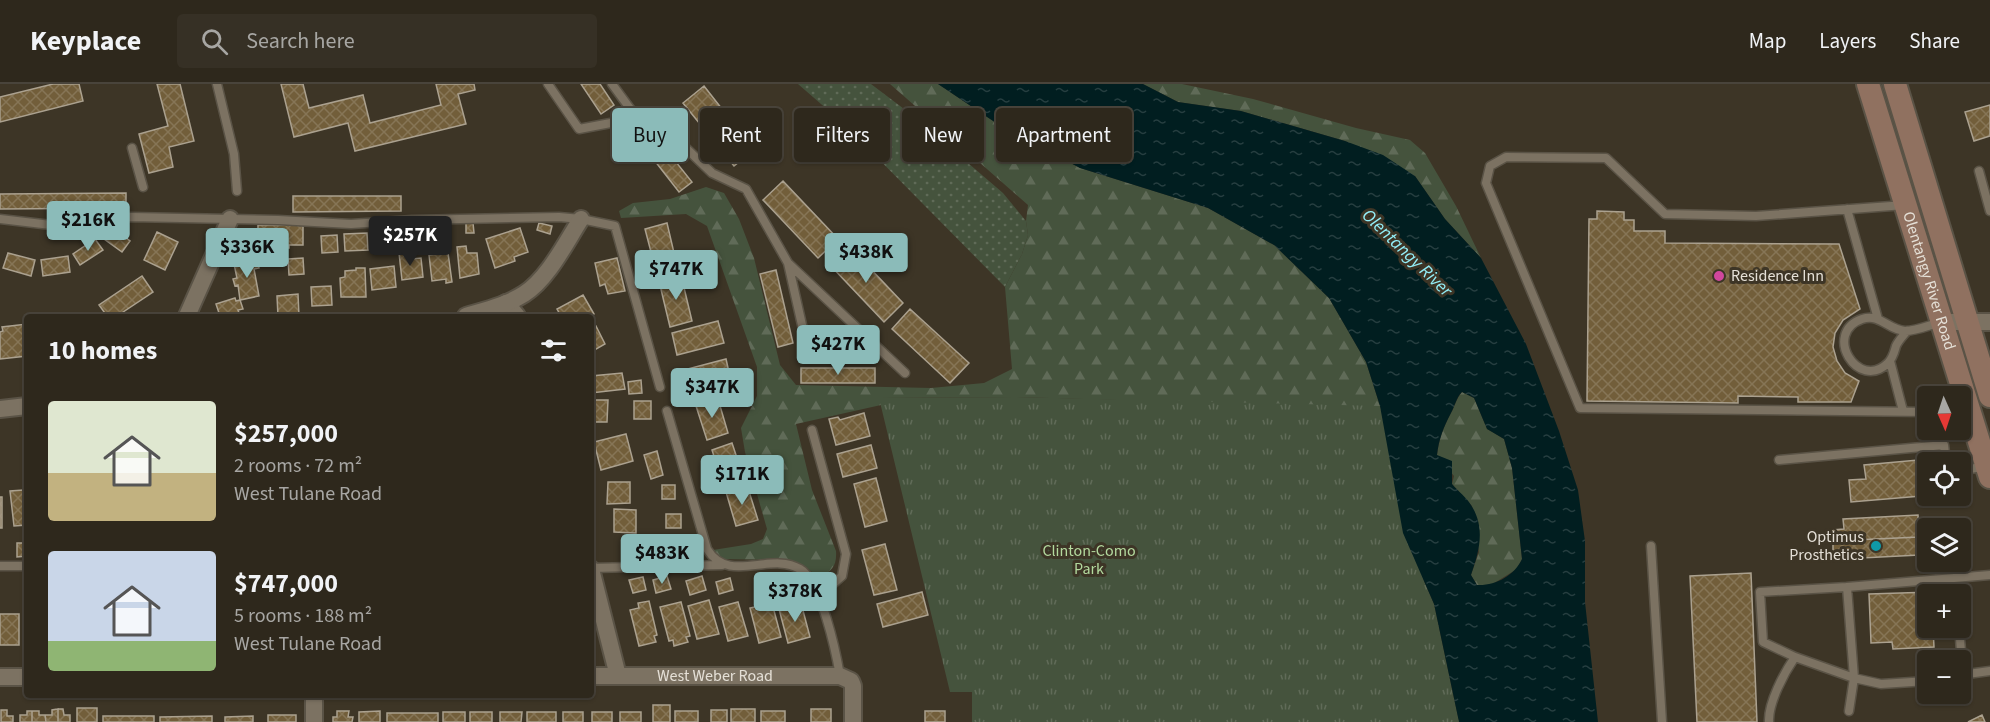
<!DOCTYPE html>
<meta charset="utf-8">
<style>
:root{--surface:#2e281c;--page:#363025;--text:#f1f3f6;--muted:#a7a6a3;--line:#49443b;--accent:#8bbbb9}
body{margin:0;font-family:"Source Sans 3",sans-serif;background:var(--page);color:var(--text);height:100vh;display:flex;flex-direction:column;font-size:22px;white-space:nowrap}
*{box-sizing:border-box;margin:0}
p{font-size:20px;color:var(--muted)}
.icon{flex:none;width:33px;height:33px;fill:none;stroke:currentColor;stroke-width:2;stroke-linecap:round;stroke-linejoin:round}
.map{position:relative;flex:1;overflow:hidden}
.sheet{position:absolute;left:24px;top:230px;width:570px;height:384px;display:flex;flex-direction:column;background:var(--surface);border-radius:6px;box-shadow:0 2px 4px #0004,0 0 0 2px var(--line)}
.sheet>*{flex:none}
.banner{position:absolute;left:612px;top:24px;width:570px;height:54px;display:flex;gap:12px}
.needle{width:39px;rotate:177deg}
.controls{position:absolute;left:1917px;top:302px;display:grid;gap:12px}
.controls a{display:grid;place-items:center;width:54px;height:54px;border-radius:6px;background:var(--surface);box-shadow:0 2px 4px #0004,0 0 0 2px var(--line);font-size:30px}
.price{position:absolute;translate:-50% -51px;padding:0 14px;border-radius:6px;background:var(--accent);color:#111;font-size:20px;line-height:39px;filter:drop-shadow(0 2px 3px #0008)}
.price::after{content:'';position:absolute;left:50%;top:36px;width:18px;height:14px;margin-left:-9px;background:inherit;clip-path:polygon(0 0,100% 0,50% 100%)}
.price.selected{background:#222;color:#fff}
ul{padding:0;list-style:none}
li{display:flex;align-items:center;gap:18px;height:150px;padding:0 24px}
li span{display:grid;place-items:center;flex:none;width:168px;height:120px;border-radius:6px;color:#555}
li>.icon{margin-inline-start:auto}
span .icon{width:72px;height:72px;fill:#fffc;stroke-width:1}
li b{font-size:26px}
h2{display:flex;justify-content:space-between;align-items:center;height:72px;padding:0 24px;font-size:26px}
.tag{padding:0 21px;border-radius:6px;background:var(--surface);box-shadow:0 2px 4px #0004,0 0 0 2px var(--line);font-size:21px;line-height:54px}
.tag.selected{background:var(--accent);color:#111}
header{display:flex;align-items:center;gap:36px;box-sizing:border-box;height:84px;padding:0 30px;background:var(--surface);border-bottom:2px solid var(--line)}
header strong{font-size:28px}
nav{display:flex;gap:33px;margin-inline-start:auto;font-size:21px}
.search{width:420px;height:54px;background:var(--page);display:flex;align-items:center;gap:15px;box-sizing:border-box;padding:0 21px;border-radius:6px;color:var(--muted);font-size:22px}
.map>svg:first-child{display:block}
.grass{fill:url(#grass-dots)}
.forest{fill:url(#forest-firs)}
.park{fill:url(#park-tufts)}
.water{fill:url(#water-ripples);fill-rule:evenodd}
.building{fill:url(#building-cross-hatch);stroke:#aba18f;stroke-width:1.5}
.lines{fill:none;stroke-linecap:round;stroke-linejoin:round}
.lane-casing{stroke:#5a5346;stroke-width:11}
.street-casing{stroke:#5a5346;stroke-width:20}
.secondary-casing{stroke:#5a5346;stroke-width:26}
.lane{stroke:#7c7262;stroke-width:8}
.street{stroke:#7c7262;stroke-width:16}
.secondary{stroke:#907160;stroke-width:22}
.hotel-dot{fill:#d1479c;stroke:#3d3526;stroke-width:2}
.culture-dot{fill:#0f9aa8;stroke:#3d3526;stroke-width:2}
.labels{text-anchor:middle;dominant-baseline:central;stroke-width:6;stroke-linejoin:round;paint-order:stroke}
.poi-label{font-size:16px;fill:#e5e0d7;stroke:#3d3526;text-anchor:start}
.street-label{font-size:16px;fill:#e5e0d7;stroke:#3d3526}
.park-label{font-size:16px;fill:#b3d99e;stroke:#3d3526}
.water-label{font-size:18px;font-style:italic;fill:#93eef7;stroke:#3d3526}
</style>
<header>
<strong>Keyplace</strong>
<div class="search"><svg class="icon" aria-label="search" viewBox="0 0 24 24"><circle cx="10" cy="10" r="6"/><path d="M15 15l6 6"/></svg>Search here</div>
<nav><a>Map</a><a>Layers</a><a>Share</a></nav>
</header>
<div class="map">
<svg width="1990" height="638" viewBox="0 0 1990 638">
<defs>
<pattern id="grass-dots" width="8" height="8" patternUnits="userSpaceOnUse" patternTransform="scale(1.5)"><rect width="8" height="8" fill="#45533d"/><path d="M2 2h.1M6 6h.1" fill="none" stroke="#606b58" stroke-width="1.8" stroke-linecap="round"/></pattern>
<pattern id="forest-firs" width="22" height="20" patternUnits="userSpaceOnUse" patternTransform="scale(1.5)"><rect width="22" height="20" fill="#45533d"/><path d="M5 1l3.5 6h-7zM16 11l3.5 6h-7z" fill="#606b58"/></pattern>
<pattern id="park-tufts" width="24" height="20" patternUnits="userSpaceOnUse" patternTransform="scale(1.5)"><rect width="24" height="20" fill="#45533d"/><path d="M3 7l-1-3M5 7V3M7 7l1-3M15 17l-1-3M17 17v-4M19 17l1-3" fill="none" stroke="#606b58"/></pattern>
<pattern id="water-ripples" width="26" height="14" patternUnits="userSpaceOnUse" patternTransform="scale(1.5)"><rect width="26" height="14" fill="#011e20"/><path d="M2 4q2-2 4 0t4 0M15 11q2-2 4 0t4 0" fill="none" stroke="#263e40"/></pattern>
<pattern id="building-cross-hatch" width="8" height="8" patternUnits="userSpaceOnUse" patternTransform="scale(1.5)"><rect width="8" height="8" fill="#725e3a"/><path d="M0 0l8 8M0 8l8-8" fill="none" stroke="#867556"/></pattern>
</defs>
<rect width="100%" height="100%" fill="#3d3526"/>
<path class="grass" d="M798 0H871L912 31 1003 109 1026 137 1028 151 1022 170 1005 203 844 40Z"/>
<path class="forest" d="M890 0H938L1002 43 1080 84 1208 124 1274 161 1329 214 1366 278 1380 322 1459 638 1118 316 1014 313 880 314 881 321 796 340 812 406 836 467C837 482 832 487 819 494L807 484 783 476 721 475 713 466 751 460 763 455 767 445 745 368 741 344 757 312V283L707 142 686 130 621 134 619 127 633 119 670 115 706 103 724 109 739 135 754 174 780 281 796 301 931 304 984 299 1012 285 1005 203 1022 170 1028 151 1026 137 1028 121Z
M1143 0H1182L1253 15 1356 44 1410 56 1425 69 1456 122 1481 174 1445 135 1415 92 1345 57 1241 27 1178 18Z
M1462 308 1474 314 1487 345 1504 355 1512 384 1522 475 1517 485 1491 501H1477L1471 491 1479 468 1472 422 1452 400 1454 392 1437 371C1439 355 1443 344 1451 329 1455 322 1456 315 1462 308Z"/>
<path class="park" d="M1014 313 1380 322 1403 449 1434 520 1459 638H972V608H950L879 314Z"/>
<path class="water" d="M938 0H1143L1178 18 1241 27 1345 57 1383 71 1415 92 1445 135 1481 174 1526 260 1559 347 1578 406 1585 457V518L1598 638H1459L1434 520 1403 449 1380 322 1366 278 1329 214 1274 161 1208 124 1080 84 1002 43ZM1462 308 1474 314 1487 345 1504 355 1512 384 1522 475C1514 492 1495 502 1477 501L1471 491C1479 468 1486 444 1471 421 1467 414 1458 407 1452 400V377L1437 371C1439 355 1443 344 1451 329 1455 322 1456 314 1462 308Z"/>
<path class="building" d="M53 0H79L83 17 0 38V13Z
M157 0H180L194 57 169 63 173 83 149 89 139 50 168 42Z
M281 0H303L309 24 363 11 370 39 441 21 436 0H474L475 6 458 10 466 40 355 67 348 39 294 53Z
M581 0H600L614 21 601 30Z
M704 2 754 66 734 82 683 19Z
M1990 21V52L1974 57 1965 28Z
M656 53 692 98 679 108 644 63Z
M783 97 838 155 818 174 763 116Z
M126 109V124L0 125V110Z
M293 112H401V127L293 128Z
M1597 127 1624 128V136H1634V147H1665V159L1839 160 1860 225 1843 236 1835 249 1833 263 1837 277 1845 289 1859 297 1851 318H1798V313L1738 312V319L1587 317 1589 135H1597Z
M466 139H473L474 149H466Z
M539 139 552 142 550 150 537 146Z
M667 139 678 186 657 191 645 145Z
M109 141 130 157 122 168 100 152Z
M258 141H303V161H289V164H258Z
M520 144 528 168 514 173 515 177 495 184 486 155Z
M157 148 178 158 165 186 144 176Z
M367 149 368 166 345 167 344 150Z
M370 149H386L387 165H371Z
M337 151 338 168 322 169 321 152Z
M95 155 103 166 80 181 73 170Z
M848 161 903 219 884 238 829 180Z
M466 162 467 169H477L479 190 460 194 457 163Z
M410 168 411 175 421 174 423 193 402 196 399 169Z
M8 169 35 176 31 192 3 184Z
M448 169 452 198 446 199V195L432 197 429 171Z
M68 172 70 188 43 192 41 176Z
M303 174 304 190 289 191 288 175Z
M617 174 625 207 608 210 605 200 600 202 595 179Z
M257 176 259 184 254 185 259 212 240 216 238 201 235 202 233 195 237 194 234 180Z
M394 182 396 203 372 206 370 185Z
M356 184H365L366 213H341L340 194 345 193V187L356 186Z
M776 186 793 259 778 263 760 190Z
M681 191 692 237 670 243 659 197Z
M142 192 153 208 117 232H107L99 221Z
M331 202 332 221 312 222 311 203Z
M298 210 299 232H278L277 212Z
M583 211 594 230 590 232H561L557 225Z
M235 214 236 217 240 216 243 225 238 226 240 232H220L216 220Z
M910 225 969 279 950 299 892 245Z
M718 237 724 259 677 271 672 249Z
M27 240V272L0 275V248L3 247 2 243Z
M596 242 605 260 591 268V245Z
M726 275 731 297 685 309 680 287Z
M801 284H875V299H801Z
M622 289 625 305 591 309V292Z
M641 296 642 309 629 310 628 298Z
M718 315 728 349 707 356 696 322Z
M591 316H608L607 338H591Z
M634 317H651V335H634Z
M864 329 870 352 836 361 829 335 838 333 840 336Z
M626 350 633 377 601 386 594 358Z
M732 359 743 392 722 398 712 366Z
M871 361 877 384 843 393 837 370Z
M657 367 663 391 651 395 644 371Z
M1918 376 1921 412 1851 418 1849 396 1866 395 1864 381Z
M876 394 887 437 865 443 854 400Z
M608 398H630V419L607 420Z
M662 401H675V415H662Z
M747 401 758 436 736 442 726 408Z
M24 406H27V441L14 442 10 407Z
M0 413H2V444H0Z
M614 425 636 426V449L614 448Z
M666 430H681V444H666Z
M1918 431 1919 453 1833 457 1832 446 1844 445 1843 435Z
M625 453H645V476H625Z
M1918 453 1919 471 1842 475V467L1833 468V457Z
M676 457 690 458V470H676Z
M17 459H27V472L17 473Z
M885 460 897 506 874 511 862 466Z
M1751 489 1757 638H1697L1690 492Z
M667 492 671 505 656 509 653 496Z
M702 492 706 506 690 511 686 497Z
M643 493 646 506 633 509 629 496Z
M730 494 733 506 719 510 716 498Z
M922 508 928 531 883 543 877 520Z
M1932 508V510H1928V543H1933L1934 563 1893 565 1892 558 1871 559 1869 510Z
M709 516 719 550 697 555 688 522Z
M649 517 657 551 654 552 656 558 639 562 630 526 639 524 638 519Z
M681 518 690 552 686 553 688 558 674 562 673 556 669 557 660 523Z
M738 518 748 552 728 557 719 523Z
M772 519 781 553 759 559 750 524Z
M801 519 810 553 788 559 779 525Z
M0 530H19V561H0Z
M653 621H670V638H653Z
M77 624H97V638H77Z
M58 625V638H46L45 631H52V626Z
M58 625H63L64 631H70V638H58Z
M731 625H755V638H731Z
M811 625H831V638H811Z
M1 626H7V632H13V638H1Z
M711 626H727V638H711Z
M27 627H32V638H20V631H27Z
M32 627H39V631H45L46 638H32Z
M337 627H349L348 633H353L352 638H333V633H337Z
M380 627V638H359V628Z
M675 627H698V638H675Z
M761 627H785V638H761Z
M925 627H945V638H925Z
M443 628H465V638H443Z
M470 628H492V638H470Z
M500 628H522L521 638H500Z
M527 628H556V638H527Z
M563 628H583V638H563Z
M592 628H612V638H592Z
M620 628H641V638H620Z
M387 629H438V638H387Z
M268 631H296V638H268Z
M1982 631 1985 638H1968Z
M103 632H154V638H103Z
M212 632V638H160V633Z
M253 632V638H225V633Z"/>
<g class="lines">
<defs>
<path id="lane" d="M217 0 234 70 237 107
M548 0 579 45 637 34
M612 0 637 34 664 43 712 89 746 105 788 179 905 289
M132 64 143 103
M1979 87 1990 127
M1905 121 1756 132 1665 130 1606 74 1506 73 1490 82 1486 99 1580 324 1928 328
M1847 125 1878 235
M0 135 51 141 131 133 278 136 351 140 412 136 559 133 581 135 615 142 660 303
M788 179 809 272 841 270 870 257
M1907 247C1903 252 1898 257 1896 262 1894 269 1893 274 1888 279 1858 308 1822 249 1862 235 1880 229 1888 246 1905 247 1916 247 1930 241 1941 238
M1890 277 1903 327
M667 327 707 465C729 501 770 467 800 485 821 497 836 568 840 592
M812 346 846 470 842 492 833 500 817 509
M1779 376 1944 361 1946 378
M1960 387 1986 382
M1651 462 1662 638
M0 482H27
M591 484 722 481
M1955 494 1956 510
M1959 543 1963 591
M1795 573 1763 558 1760 508 1847 503
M1960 591 1990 587
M1849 627 1854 594 1881 600 1928 597
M1769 638C1768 619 1784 589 1795 573L1854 594 1847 503 1990 491"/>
<g id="street">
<path d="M506 219 517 232"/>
<path d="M187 232 230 135"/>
<path d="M466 232C486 226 507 221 524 210 548 195 566 158 581 135"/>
<path d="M1942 238H1990"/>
<path d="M0 325 27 322"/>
<path d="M591 485 618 592"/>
<path id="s1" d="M591 592H840L851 597 853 602V638"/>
<path d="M0 593H27"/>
<path d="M314 638V610"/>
</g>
<g id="secondary">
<path id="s2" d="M1868 0 1990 393"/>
<path d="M1895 0 1990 312"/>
</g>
</defs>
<use href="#lane" class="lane-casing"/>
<use href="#street" class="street-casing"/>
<use href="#secondary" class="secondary-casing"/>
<use href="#lane" class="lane"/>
<use href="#street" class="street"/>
<use href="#secondary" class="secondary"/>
</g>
<circle class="hotel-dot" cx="1719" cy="192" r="6"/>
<circle class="culture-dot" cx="1876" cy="462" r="6"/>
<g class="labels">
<g class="poi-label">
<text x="1731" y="192">Residence Inn</text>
<text x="1864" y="453" text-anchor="end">Optimus<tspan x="1864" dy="18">Prosthetics</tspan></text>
</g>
<g class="street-label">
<text stroke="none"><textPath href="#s2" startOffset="206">Olentangy River Road</textPath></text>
<text stroke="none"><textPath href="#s1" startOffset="124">West Weber Road</textPath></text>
</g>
<g class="park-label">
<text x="1089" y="467">Clinton-Como<tspan x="1089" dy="18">Park</tspan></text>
</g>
<g class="water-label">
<text transform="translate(1407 169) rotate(44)">Olentangy River</text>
</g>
</g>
</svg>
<div class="controls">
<a><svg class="needle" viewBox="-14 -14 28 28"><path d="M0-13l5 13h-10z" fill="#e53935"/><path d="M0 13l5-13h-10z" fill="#a7a6a3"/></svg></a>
<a><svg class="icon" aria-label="locate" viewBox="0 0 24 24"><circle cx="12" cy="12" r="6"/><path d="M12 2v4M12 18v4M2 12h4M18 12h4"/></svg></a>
<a><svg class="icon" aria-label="layers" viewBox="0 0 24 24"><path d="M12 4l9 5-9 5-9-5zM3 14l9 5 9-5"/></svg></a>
<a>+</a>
<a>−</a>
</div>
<b class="price" style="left:88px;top:168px">$216K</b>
<b class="price selected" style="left:410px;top:183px">$257K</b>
<b class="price" style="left:247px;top:195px">$336K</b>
<b class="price" style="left:866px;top:200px">$438K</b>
<b class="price" style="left:676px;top:217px">$747K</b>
<b class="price" style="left:838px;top:292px">$427K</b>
<b class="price" style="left:712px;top:335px">$347K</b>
<b class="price" style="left:742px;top:422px">$171K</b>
<b class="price" style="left:662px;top:501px">$483K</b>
<b class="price" style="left:795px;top:539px">$378K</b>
<div class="banner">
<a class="tag selected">Buy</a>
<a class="tag">Rent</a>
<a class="tag">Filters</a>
<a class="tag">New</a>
<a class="tag">Apartment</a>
</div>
<section class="sheet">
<h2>10 homes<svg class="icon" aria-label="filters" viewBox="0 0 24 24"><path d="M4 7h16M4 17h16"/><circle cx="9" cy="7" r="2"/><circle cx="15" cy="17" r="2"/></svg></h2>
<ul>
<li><span style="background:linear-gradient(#dfe7d0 60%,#c2b280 0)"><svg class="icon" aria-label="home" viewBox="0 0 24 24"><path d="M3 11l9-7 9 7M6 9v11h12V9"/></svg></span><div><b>$257,000</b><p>2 rooms · 72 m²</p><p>West Tulane Road</p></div></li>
<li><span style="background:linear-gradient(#c9d6e8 75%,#8fb573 0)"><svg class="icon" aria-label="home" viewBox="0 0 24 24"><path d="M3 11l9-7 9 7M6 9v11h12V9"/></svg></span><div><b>$747,000</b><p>5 rooms · 188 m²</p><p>West Tulane Road</p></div></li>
</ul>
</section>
</div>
